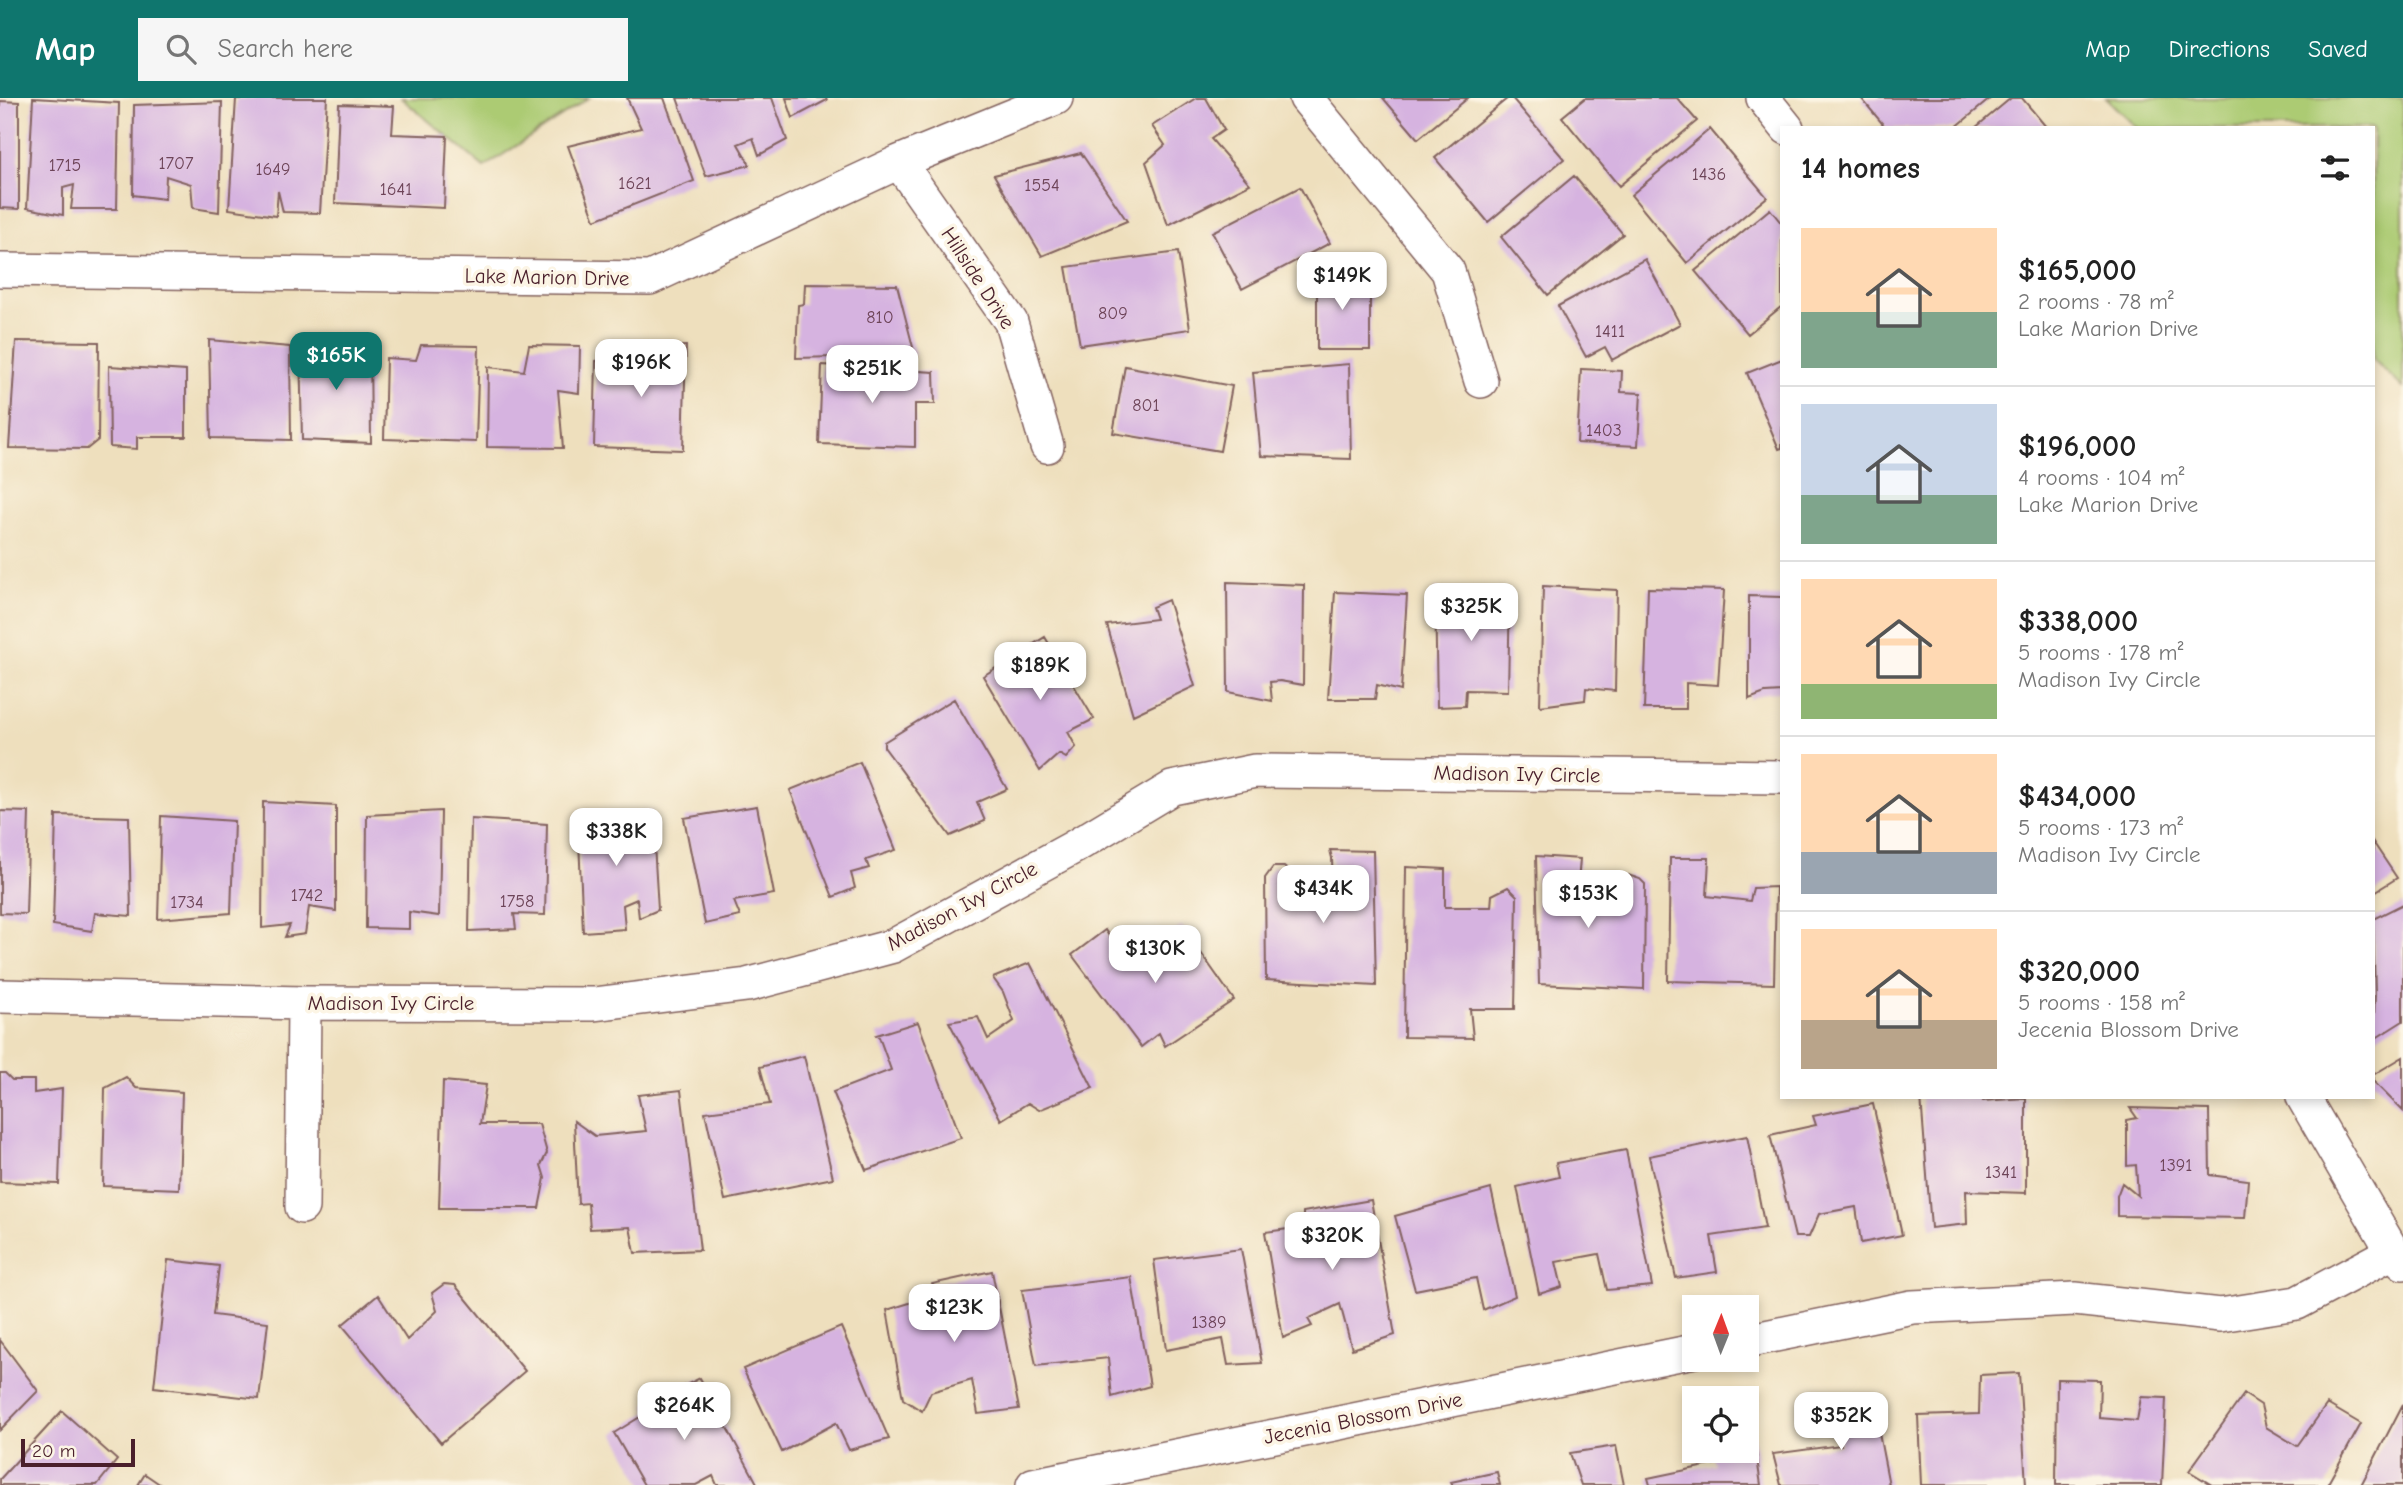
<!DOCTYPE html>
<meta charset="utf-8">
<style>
:root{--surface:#fff;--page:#f6f6f6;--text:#222;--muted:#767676;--line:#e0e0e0;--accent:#0f766e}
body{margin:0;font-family:"Comic Neue",sans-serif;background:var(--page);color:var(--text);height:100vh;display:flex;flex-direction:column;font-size:26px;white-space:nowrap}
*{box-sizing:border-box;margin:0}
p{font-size:23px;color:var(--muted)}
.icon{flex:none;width:38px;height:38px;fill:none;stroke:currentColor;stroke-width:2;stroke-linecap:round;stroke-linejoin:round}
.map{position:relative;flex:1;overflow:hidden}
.details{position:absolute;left:1780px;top:28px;width:595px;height:973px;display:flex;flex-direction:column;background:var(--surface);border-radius:0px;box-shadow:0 4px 10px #0003}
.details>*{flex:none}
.needle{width:46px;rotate:1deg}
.tools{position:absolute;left:1682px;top:1197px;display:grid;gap:14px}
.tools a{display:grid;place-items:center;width:77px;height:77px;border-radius:0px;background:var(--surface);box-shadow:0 4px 10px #0003;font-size:35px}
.scale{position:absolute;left:21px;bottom:18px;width:114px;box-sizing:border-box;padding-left:7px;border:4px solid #4a1f2b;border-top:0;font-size:19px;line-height:24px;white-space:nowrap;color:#4a1f2b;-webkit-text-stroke:5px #fcf5e5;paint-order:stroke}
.price{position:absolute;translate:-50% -60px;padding:0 16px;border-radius:14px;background:#fff;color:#222;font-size:23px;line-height:46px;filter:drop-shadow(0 2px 4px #0008)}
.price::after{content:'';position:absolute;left:50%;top:42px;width:21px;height:16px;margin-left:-10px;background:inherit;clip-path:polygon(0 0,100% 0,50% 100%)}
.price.active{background:var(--accent);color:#fff}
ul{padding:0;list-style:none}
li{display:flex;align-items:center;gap:21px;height:175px;padding:0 21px}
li+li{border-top:2px solid var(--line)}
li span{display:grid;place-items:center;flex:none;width:196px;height:140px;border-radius:0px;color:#555}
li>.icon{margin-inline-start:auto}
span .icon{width:84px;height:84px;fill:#fffc;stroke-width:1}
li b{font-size:30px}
h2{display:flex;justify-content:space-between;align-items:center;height:84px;padding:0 21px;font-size:30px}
header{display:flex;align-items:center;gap:42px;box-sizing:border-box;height:98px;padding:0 35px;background:var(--accent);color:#fff}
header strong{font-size:33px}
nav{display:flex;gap:38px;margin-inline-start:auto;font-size:24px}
.search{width:490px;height:63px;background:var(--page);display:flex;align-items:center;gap:18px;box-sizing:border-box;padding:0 24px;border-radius:0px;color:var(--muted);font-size:26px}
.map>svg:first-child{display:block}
.green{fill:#accb73;stroke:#7b754f;stroke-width:2}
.building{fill:#d6b3e0}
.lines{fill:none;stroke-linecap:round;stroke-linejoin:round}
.street-casing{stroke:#83625e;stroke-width:36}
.street{stroke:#fff;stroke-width:33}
.labels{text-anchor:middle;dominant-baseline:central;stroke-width:7;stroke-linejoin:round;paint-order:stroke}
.number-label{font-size:18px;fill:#6d4458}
.street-label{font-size:21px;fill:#4a1f2b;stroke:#fcf5e5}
</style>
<header>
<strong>Map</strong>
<div class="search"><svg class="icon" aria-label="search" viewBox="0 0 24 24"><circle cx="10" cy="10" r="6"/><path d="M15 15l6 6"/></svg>Search here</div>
<nav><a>Map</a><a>Directions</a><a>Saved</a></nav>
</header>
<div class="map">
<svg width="2403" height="1387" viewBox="0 0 2403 1387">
<rect width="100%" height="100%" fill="#fcf5e5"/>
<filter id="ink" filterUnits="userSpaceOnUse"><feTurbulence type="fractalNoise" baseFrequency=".0143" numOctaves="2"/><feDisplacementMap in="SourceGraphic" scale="14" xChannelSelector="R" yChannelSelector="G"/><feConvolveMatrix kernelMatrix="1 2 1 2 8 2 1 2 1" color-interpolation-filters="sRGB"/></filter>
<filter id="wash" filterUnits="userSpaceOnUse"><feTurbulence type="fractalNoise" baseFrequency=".00686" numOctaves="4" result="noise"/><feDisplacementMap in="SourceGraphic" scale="28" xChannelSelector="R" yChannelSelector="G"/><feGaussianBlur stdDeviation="1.57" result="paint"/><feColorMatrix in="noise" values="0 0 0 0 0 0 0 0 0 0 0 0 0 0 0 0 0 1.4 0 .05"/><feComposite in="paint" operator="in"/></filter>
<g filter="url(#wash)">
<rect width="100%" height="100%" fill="#eedfbd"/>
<path class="green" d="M401 0H589L484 69Z
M2106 0H2403V290L2373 261V30H2137Z"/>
<g id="blocks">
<path class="building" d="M33 0 119 5 117 111H71L74 87 63 90V117L27 110Z
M261 0H327L320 115 283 114 278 93 276 118 229 111 236 1Z
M627 0H664L694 83 595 122 568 48 641 30Z
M677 0H772L787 42 759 57 753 40 738 46 750 67 706 78Z
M786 0H826L827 2 793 20Z
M1196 0H1206L1224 32 1211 41 1250 86 1168 127 1146 64 1165 47 1152 28Z
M1383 0H1468L1418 41Z
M1508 0H1512L1564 61 1488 124 1435 60Z
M1585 0H1677L1697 23 1619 88 1562 19Z
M1861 0H1991L1955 30H1886Z
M2011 0H2022L2047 30H1975Z
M0 3 19 4V111L0 110Z
M222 4 219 114 193 110 191 86 166 78 165 101 133 97 134 7Z
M339 6 394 8 392 36 447 38 444 110 335 105Z
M1710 31 1767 99 1687 165 1631 97Z
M1081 55 1127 123 1042 158 994 77Z
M1574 78 1623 136 1548 197 1501 139Z
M1300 89 1330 145 1242 191 1212 134Z
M1770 111 1782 126V208L1748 236 1695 173Z
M1178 154 1190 231 1080 247 1066 169Z
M1645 161 1680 226 1612 262 1605 249 1586 259 1558 208Z
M1317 170H1356V197H1370V252H1317Z
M805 186 897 187 915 257 796 260 798 207 804 206Z
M209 242 290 249 291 342 211 340Z
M16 243 99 244 98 342 87 351 9 350Z
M300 244 370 246 371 345 302 342Z
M421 247 479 248 476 344 384 341 386 260 416 262Z
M529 247 580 248 579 295 558 292 563 350 487 349 488 269 524 273Z
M686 248 683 352 594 349 596 263 621 260 627 250Z
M1782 261V350L1779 351 1747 275Z
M1349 266 1351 361 1261 358 1253 274Z
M822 267 934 274 935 306H915V349L819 346Z
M109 268 186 273V339H137V351L110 349Z
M1125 268 1232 288 1220 353 1113 335Z
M1581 271 1622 273 1621 294 1641 295 1638 348 1577 345Z
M1227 484 1304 487 1303 587 1280 583 1270 584 1272 603 1228 594Z
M1543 488 1617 492 1615 593 1586 590 1585 602 1540 608Z
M1648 490 1724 492 1718 587 1686 585V611H1644Z
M1435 491 1510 493 1508 593 1466 592 1465 608 1437 609Z
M1335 494 1407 497 1401 593 1377 587 1375 601H1328Z
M1749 498 1782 499V594L1765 595 1749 601Z
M1168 502 1195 588 1133 617 1107 527 1156 521 1152 509Z
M1045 539 1094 621 1068 634 1076 649 1066 660 1059 656 1040 673 983 578Z
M954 601 1007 691 977 704 985 723 950 738 884 649V644Z
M860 664 896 752 866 762 869 770 851 775 855 790 833 799 790 692Z
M263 704 336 708V813L309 809 305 836 285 839 290 827 262 830Z
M757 708 774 796 734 803 740 818 705 826 684 720Z
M0 713 29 714 26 816 0 815Z
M441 713 439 818 409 814V831L366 830 367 717Z
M652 713 658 812 639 820 637 801 623 807 625 831 583 834 578 719Z
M56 717 129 719 131 818 95 815 92 833 53 827Z
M161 718 234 723 231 815 158 821Z
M471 721 547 726 545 817 514 816 516 831 469 833Z
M2373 744 2397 780 2373 795Z
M1330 752 1373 753 1376 888 1266 882 1265 780 1273 769H1284L1295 778 1291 793 1333 791 1332 760Z
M1536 758 1580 761 1577 797 1623 801 1619 787 1628 777 1640 781 1645 786 1644 891 1539 886Z
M1670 760H1709L1707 798 1750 803 1753 790 1776 789 1774 886 1668 883Z
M1406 769 1445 771V809H1491L1492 797 1508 789 1517 798 1515 911H1470L1473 940 1404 939Z
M2403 806V923L2373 942 2375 896 2373 821Z
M1182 828 1234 902 1165 948 1159 935 1141 949 1072 857 1105 832 1127 865 1150 854 1139 847 1159 833 1163 841Z
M1030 865 1093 990 1039 1012 1028 1005 1001 1022 949 924 978 919 988 941 1014 923 1003 894 993 880Z
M918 924 961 1040 866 1072 833 994 891 972 879 939 876 937Z
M804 958 833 1080 725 1102 705 1014 770 1006 760 969Z
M2403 959V1013L2373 983V977Z
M0 975H5L12 982H34V995L62 991 59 1086 0 1084Z
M126 979 136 990 182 994 179 1091 103 1088 105 990Z
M443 983 486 987 480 1026H539L547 1055 541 1067 545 1080 539 1110H439Z
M681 992 700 1152 635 1155 630 1129 590 1131 588 1105 578 1106 574 1023 595 1038 646 1033 638 997Z
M1921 999H1981L1983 1003 2026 1000V1095L1966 1093 1967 1126 1931 1130Z
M1873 1006 1902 1137 1861 1145 1856 1109 1819 1116 1809 1139H1795L1770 1037 1816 1027 1813 1018Z
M2130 1010 2209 1012 2210 1077 2248 1082 2245 1120 2117 1118V1098L2122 1085 2138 1098 2136 1067 2127 1068V1022L2137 1020Z
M1747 1038 1765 1130 1711 1138 1717 1174 1676 1180 1649 1058Z
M1626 1052 1652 1188 1607 1192 1599 1156 1556 1164 1562 1189 1539 1196 1517 1089 1559 1079 1556 1065Z
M1491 1091 1515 1198 1483 1212 1476 1180 1415 1192 1395 1118Z
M1371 1102 1395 1237 1352 1251 1340 1206 1308 1221 1312 1228 1283 1240 1265 1134 1303 1129V1114Z
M1241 1151 1262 1265 1228 1267 1223 1241 1166 1252 1154 1162Z
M168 1162 219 1168 213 1217 268 1224 259 1301 154 1289Z
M992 1173 1019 1311 978 1316 972 1282 931 1294 922 1313 903 1301 887 1212 929 1199 932 1186Z
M1131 1179 1150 1288 1112 1299 1108 1260 1036 1268 1022 1192Z
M444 1186 455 1187 525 1273 441 1345 342 1227 378 1197 407 1242 437 1213 432 1195Z
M841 1229 889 1341 849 1352 836 1325 782 1354 743 1271Z
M0 1242 38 1293 0 1332Z
M2019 1275 2026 1387H1921L1918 1318 1979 1316 1980 1277Z
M700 1280 758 1387H717L713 1378 696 1387H644L614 1335 648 1314 646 1307Z
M2057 1281 2100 1282 2099 1320 2137 1323 2141 1299 2166 1300 2162 1387H2056Z
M2244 1296 2261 1307 2266 1329 2297 1348 2327 1306 2361 1326 2327 1387H2212L2189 1373Z
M1872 1299 1889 1387H1781L1773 1356 1841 1347 1832 1304Z
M2403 1306V1387H2361Z
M62 1313 117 1362 97 1387H0V1381Z
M1751 1321 1761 1387H1650L1648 1380 1715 1366 1711 1353H1746V1322Z
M1616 1348 1624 1387H1581L1570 1355Z
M1497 1374 1500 1387H1452L1451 1384Z
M145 1376 161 1387H138Z"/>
</g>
</g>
<g filter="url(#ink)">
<use href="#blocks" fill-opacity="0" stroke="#83625e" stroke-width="2"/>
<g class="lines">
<defs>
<path id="street" d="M1306 0 1448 173 1481 283
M1763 0 1787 30
M899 64 1011 224 1047 348
M0 172 650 180 899 64 1056 0
M0 898 304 905 594 906 747 887 893 848 1074 749 1172 690 1255 673 1782 679
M2303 999 2393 1154 2403 1165
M302 1109 304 905
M1746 1243 1912 1209 2075 1201 2220 1217 2297 1205 2393 1154
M1033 1387 1694 1253"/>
</defs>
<use href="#street" class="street-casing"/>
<use href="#street" class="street"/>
</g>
</g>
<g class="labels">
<g class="number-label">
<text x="176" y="65">1707</text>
<text x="65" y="67">1715</text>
<text x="273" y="71">1649</text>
<text x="1709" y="76">1436</text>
<text x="635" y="85">1621</text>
<text x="1042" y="87">1554</text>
<text x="396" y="91">1641</text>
<text x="1113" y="215">809</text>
<text x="880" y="219">810</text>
<text x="1610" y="233">1411</text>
<text x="1146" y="307">801</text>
<text x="1604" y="332">1403</text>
<text x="307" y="797">1742</text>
<text x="517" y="803">1758</text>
<text x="187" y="804">1734</text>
<text x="2176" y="1067">1391</text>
<text x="2001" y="1074">1341</text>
<text x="1209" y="1224">1389</text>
</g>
<g class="street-label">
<text transform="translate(547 179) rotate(1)">Lake Marion Drive</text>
<text transform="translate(978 180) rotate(57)">Hillside Drive</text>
<text transform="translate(1517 676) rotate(1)">Madison Ivy Circle</text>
<text transform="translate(962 808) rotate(-28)">Madison Ivy Circle</text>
<text x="391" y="905">Madison Ivy Circle</text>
<text transform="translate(1363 1320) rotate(-11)">Jecenia Blossom Drive</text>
</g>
</g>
</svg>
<div class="tools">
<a><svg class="needle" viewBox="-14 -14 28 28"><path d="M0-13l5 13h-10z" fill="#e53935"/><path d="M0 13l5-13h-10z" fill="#767676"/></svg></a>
<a><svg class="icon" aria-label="locate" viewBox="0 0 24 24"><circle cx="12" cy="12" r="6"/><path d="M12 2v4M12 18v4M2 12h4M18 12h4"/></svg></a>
</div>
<div class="scale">20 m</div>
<b class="price" style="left:1342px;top:214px">$149K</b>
<b class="price active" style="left:336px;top:294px">$165K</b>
<b class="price" style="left:641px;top:301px">$196K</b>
<b class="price" style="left:872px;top:307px">$251K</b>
<b class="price" style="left:1471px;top:545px">$325K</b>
<b class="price" style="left:1040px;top:604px">$189K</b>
<b class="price" style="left:616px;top:770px">$338K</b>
<b class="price" style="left:1323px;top:827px">$434K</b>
<b class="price" style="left:1588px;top:832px">$153K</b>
<b class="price" style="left:1155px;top:887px">$130K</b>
<b class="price" style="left:1332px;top:1174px">$320K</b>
<b class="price" style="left:954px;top:1246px">$123K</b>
<b class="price" style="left:684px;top:1344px">$264K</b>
<b class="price" style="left:1841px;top:1354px">$352K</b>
<section class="details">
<h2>14 homes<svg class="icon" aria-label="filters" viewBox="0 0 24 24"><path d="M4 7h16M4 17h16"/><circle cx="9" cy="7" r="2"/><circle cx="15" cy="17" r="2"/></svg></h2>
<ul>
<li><span style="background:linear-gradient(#ffd9b3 60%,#7fa58c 0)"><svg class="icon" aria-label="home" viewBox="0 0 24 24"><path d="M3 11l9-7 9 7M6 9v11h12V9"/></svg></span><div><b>$165,000</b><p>2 rooms · 78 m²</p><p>Lake Marion Drive</p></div></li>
<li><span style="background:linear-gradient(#c9d6e8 65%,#7fa58c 0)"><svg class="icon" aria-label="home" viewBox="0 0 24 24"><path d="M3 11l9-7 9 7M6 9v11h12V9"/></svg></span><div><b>$196,000</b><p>4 rooms · 104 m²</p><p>Lake Marion Drive</p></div></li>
<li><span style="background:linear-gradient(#ffd9b3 75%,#8fb573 0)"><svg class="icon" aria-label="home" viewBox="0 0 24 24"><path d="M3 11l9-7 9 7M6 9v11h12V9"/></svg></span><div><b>$338,000</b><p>5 rooms · 178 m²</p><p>Madison Ivy Circle</p></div></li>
<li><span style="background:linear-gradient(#ffd9b3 70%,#9aa5b1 0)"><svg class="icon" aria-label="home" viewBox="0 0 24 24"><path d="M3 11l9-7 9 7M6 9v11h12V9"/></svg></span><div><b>$434,000</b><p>5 rooms · 173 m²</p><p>Madison Ivy Circle</p></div></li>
<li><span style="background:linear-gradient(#ffd9b3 65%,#b9a48a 0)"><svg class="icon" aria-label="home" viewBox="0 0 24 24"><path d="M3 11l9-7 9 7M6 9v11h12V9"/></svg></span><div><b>$320,000</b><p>5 rooms · 158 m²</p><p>Jecenia Blossom Drive</p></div></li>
</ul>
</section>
</div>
